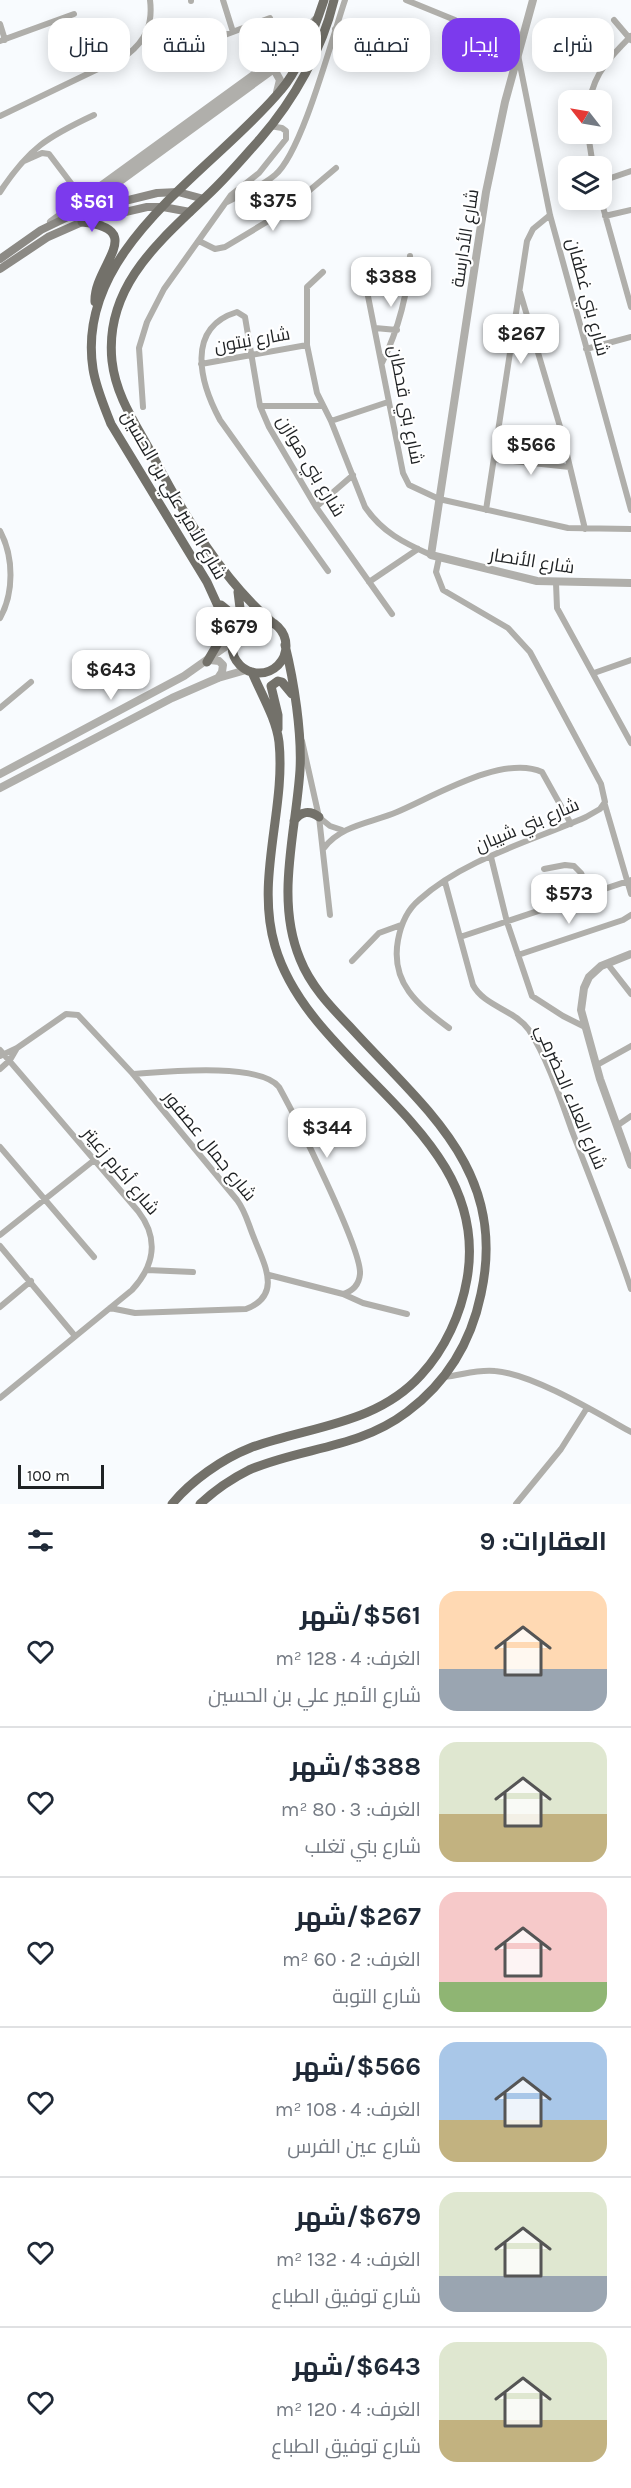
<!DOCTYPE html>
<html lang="ar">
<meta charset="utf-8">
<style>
:root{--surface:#fff;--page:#f6f6f7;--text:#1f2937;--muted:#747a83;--line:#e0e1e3;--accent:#7c3aed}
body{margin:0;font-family:Karla,Cairo,sans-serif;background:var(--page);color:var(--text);direction:rtl;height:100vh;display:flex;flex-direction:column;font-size:22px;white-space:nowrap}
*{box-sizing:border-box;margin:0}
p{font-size:20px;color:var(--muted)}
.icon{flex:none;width:33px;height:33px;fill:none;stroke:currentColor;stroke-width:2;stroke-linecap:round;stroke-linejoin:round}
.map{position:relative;height:1504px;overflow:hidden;direction:ltr}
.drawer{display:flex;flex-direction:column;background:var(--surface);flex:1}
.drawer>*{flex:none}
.banner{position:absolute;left:18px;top:18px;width:596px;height:54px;direction:rtl;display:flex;gap:12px}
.needle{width:39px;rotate:301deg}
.fabs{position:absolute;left:558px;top:90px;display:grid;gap:12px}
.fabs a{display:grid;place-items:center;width:54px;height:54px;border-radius:12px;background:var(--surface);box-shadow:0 3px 15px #0003;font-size:30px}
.scale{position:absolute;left:18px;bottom:15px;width:86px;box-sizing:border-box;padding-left:6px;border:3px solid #1f2224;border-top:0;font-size:16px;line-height:21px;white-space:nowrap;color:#1f2224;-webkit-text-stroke:4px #fff;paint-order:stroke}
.price{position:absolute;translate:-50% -51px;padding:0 14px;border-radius:12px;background:#fff;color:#222;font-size:20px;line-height:39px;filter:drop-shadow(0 2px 3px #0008)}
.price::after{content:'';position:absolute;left:50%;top:36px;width:18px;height:14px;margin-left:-9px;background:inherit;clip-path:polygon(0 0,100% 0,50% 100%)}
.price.selected{background:var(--accent);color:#fff}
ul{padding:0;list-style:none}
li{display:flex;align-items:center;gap:18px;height:150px;padding:0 24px}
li+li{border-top:2px solid var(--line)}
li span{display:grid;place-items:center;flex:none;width:168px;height:120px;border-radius:18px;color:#555}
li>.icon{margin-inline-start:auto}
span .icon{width:72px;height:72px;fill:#fffc;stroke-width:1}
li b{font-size:26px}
h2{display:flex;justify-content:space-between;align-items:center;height:72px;padding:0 24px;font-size:26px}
.chip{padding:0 21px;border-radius:18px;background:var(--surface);box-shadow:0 3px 15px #0003;font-size:21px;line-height:54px}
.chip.selected{background:var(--accent);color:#fff}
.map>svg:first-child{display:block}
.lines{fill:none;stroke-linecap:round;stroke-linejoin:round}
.minor{stroke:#b0afab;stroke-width:6}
.tertiary{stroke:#b0afab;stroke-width:8}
.secondary{stroke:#8c8a85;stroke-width:8}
.primary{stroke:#73716a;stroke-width:9}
.labels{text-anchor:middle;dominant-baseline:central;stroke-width:4.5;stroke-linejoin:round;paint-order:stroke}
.street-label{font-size:18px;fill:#1f2224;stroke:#fff}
</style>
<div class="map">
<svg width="631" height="1504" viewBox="0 0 631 1504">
<rect width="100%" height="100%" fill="#f8fbfe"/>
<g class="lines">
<path class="minor" d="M191 0V1
M223 0 233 32
M406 0 455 20
M614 20 631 40
M0 24 5 40
M335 29 395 62
M0 41 74 14
M583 43 606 61
M518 55 550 215 631 510
M162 61 183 54 187 49 270 18
M590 100C594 73 612 55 631 36
M0 116 127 55C146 40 153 24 150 0
M588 134 593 166
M24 161 42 153 49 154 83 199
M602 181 631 171
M0 192C29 148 47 137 94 115
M601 200 631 307
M227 202C243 194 261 187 275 175 302 153 332 38 345 0
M605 216 631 210
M199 241 215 249 225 247 285 211 336 168
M323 272 307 287V345L317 393 331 421 365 507C382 532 404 543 431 555
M365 281 403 473 409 485 439 499 568 528 631 529
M520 292 561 430 585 529
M375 328 397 330
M513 335 525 333 532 336
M586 349 631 337
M382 363C399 328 408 295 410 256
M201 364 307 345
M260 406H322
M143 407 139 348 147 322 164 289 231 195 259 173 286 139V131L282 128 270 126
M331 421 388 402
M494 459 570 467
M316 507 353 475
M486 510 527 241 533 229 550 215
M0 531C14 557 14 593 0 618
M439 558 436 572 443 590 508 628 530 652 601 784 605 802 600 809 586 817C532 841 464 859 419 900 407 910 401 924 398 940 390 983 418 1005 449 1028
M328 571 220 420C200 383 185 328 237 312L245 317 260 406 269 427 316 507 392 614
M369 582 418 549
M556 583 557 608 631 743
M594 673 631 660
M0 708 31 682
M302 741 319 817 330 915
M605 805 631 894
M320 818 330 826 342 830
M324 848C341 825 371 823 397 812 433 797 503 754 542 772L571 824
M491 857 507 922 532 996 563 1016 585 1027
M544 869 565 865 574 866 581 873 590 894
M445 882 473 985C484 1006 515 1010 529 1030 547 1057 561 1100 572 1131 592 1183 613 1235 631 1289
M460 937 631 880
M518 955 623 920 631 915
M352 961 379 933 401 925
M610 967 631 994
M0 1050 138 1211C159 1238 155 1265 132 1290L0 1398
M0 1056 17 1048 66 1014 78 1015 133 1074 237 1200C246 1212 248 1224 254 1238 264 1264 283 1295 246 1309L135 1313 110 1308
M597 1065 631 1046
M0 1069 10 1060 17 1048
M133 1074C163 1072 259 1062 279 1087 295 1116 362 1249 360 1274 359 1285 353 1291 343 1294L269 1275
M618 1125 631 1116
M0 1147 94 1257
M0 1235 93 1161
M0 1246 75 1336
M147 1270 193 1272
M343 1294 363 1303 407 1314
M0 1307 31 1281
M444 1377C462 1375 478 1369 495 1371 533 1374 597 1413 631 1432
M516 1504 561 1449 587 1408"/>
<path class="tertiary" d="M533 0 505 102 486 192 431 555 537 581 631 583
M83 199 89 200 97 198 271 71H275L280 80 277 92
M51 222 281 55 297 41 315 20
M210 660 219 661 223 665 222 672 218 678
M0 774 184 676 232 642
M0 788 172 698 218 678 246 670
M631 954 601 966 589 977 584 988 581 1010 600 1079 631 1165"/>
<path class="secondary" d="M0 259 41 230 76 213 157 193 178 192 204 199
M0 269 48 237 82 222 147 207H163L190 212"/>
<path class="primary" d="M82 222C149 229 93 266 95 302
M221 605 232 614H237L240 608 238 592
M232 646a27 27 0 1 1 54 0a27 27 0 1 1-54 0Z
M274 624C223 581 184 515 153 456 136 424 116 397 112 361 104 285 162 239 211 192 228 176 244 157 260 139 294 100 322 50 334 0
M233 639 207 582 111 424C104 406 96 388 93 369 74 248 215 170 281 90 300 68 315 27 324 0
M207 662 221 638V618
M278 729V715L271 686 278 681 282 682 292 694
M294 821C301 811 310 810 319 817
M172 1504C191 1481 222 1459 250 1448 309 1426 376 1425 421 1375 445 1349 461 1314 467 1279 493 1131 311 1070 275 946 255 879 286 809 279 742 276 718 261 694 252 672
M200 1504C215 1490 231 1479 249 1470 302 1447 358 1449 407 1412 446 1383 471 1342 481 1294 508 1171 426 1110 352 1029 332 1008 311 987 300 959 275 899 296 832 300 770 302 733 294 681 285 645"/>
</g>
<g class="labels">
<g class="street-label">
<text transform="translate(465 238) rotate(-81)">شارع الأدارسة</text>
<text transform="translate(588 297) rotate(75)">شارع بني غطفان</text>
<text transform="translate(252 340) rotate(-10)">شارع نبتون</text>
<text transform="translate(406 405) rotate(79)">شارع بني قحطان</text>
<text transform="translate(311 466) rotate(59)">شارع بني هوازن</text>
<text transform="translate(174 495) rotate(60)">شارع الأمير علي بن الحسين</text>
<text transform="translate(532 561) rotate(9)">شارع الأنصار</text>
<text transform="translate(527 825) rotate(-23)">شارع بني شيبان</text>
<text transform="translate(571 1097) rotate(67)">شارع العلاء الحضرمي</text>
<text transform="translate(210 1146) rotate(51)">شارع جمال عصفور</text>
<text transform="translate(121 1171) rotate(50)">شارع أكرم زعيتر</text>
</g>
</g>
</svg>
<div class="fabs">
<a><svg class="needle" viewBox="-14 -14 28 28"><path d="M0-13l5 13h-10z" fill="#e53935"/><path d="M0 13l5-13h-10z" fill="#747a83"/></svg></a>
<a><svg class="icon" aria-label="layers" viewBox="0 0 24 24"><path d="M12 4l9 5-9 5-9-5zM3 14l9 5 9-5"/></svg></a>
</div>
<div class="scale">100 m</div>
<b class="price" style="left:273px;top:232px">$375</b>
<b class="price selected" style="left:92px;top:233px">$561</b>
<b class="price" style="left:391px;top:308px">$388</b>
<b class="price" style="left:521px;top:365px">$267</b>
<b class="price" style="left:531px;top:476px">$566</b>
<b class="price" style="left:234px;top:658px">$679</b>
<b class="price" style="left:111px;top:701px">$643</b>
<b class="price" style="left:569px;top:925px">$573</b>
<b class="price" style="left:327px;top:1159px">$344</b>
<div class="banner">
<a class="chip">شراء</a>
<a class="chip selected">إيجار</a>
<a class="chip">تصفية</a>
<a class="chip">جديد</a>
<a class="chip">شقة</a>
<a class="chip">منزل</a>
</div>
</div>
<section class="drawer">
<h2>العقارات: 9<svg class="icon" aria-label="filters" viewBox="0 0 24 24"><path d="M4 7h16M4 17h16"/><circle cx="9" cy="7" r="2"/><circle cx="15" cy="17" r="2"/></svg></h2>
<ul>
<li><span style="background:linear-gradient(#ffd9b3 65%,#9aa5b1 0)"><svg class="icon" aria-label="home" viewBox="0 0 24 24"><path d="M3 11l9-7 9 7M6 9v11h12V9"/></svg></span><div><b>$561/شهر</b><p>الغرف: 4 · 128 m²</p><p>شارع الأمير علي بن الحسين</p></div><svg class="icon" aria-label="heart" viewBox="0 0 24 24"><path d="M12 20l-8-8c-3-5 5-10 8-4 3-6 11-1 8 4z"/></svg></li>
<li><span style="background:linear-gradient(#dfe7d0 60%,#c2b280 0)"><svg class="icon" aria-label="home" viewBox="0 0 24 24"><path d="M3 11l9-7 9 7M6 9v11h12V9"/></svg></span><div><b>$388/شهر</b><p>الغرف: 3 · 80 m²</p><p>شارع بني تغلب</p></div><svg class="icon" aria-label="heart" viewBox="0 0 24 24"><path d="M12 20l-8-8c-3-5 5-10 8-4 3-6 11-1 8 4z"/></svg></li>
<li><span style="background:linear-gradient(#f6c9c9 75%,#8fb573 0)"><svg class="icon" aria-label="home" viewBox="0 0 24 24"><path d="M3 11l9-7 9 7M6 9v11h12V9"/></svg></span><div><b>$267/شهر</b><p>الغرف: 2 · 60 m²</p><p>شارع التوبة</p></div><svg class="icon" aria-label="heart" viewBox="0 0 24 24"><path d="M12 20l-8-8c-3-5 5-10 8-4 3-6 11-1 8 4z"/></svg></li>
<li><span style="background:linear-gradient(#a9c7e8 65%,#c2b280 0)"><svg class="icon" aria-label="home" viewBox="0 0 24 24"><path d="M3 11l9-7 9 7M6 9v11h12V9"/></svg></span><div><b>$566/شهر</b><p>الغرف: 4 · 108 m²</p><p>شارع عين الفرس</p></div><svg class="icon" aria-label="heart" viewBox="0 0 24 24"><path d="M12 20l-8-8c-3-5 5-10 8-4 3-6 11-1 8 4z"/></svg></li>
<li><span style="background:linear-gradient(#dfe7d0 70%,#9aa5b1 0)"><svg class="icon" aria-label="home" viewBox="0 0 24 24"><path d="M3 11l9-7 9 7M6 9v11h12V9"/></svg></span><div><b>$679/شهر</b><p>الغرف: 4 · 132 m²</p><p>شارع توفيق الطباع</p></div><svg class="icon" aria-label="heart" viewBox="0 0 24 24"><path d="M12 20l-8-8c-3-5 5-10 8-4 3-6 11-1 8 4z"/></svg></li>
<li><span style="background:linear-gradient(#dfe7d0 65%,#c2b280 0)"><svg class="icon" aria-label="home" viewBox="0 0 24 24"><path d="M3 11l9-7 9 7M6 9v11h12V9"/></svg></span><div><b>$643/شهر</b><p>الغرف: 4 · 120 m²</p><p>شارع توفيق الطباع</p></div><svg class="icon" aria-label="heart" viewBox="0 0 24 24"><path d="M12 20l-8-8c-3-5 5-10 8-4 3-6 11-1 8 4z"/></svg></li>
</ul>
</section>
